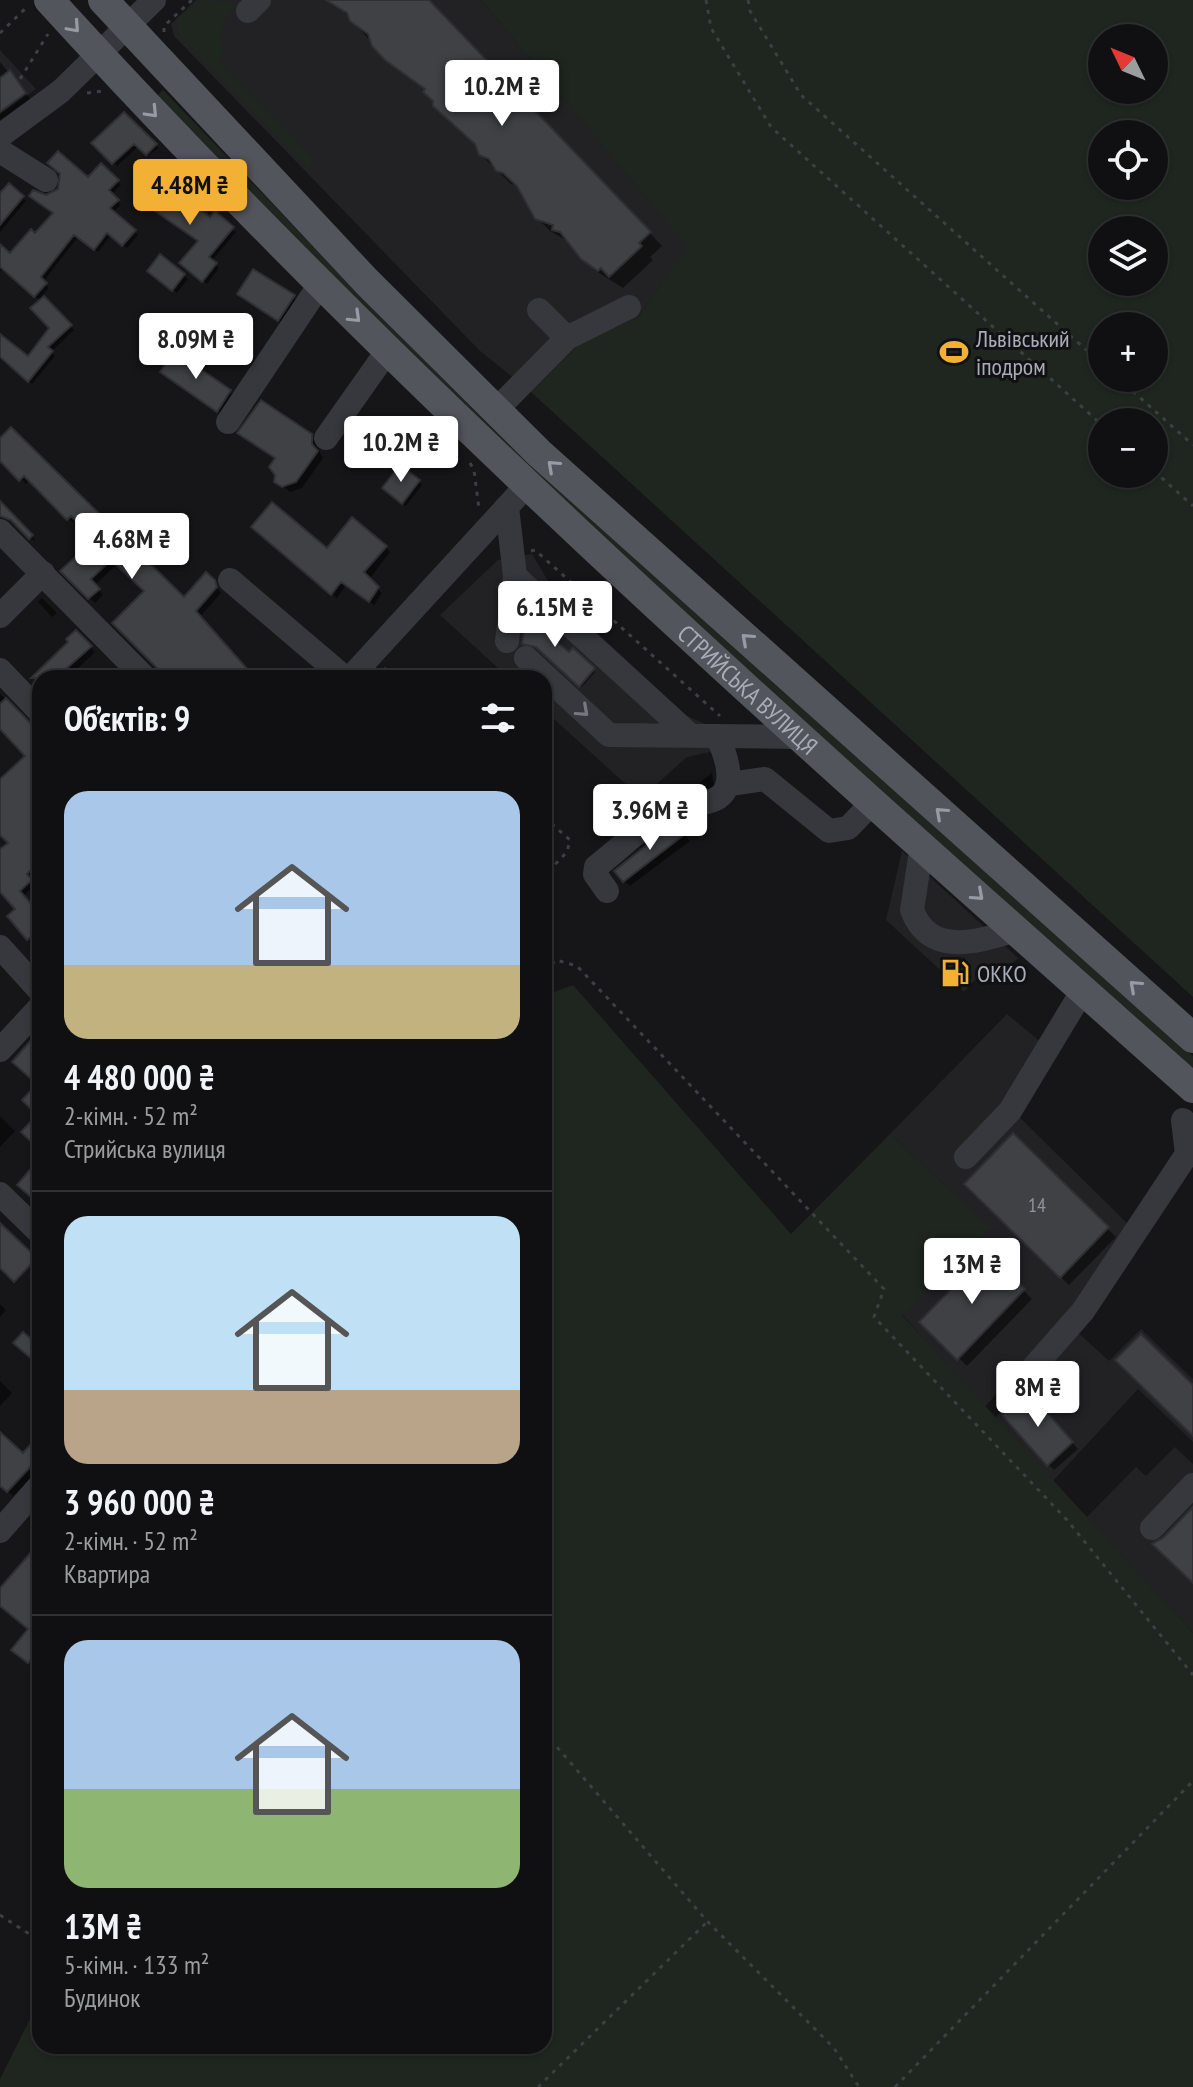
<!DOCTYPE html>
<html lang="uk">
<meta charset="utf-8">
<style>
:root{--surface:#101012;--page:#19191b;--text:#f1f3f6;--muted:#9c9d9f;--line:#303032;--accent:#f2b134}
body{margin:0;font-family:"PT Sans Narrow",sans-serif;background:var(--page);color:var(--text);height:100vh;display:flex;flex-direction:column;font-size:30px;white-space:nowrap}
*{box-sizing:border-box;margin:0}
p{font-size:26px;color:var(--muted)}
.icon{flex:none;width:44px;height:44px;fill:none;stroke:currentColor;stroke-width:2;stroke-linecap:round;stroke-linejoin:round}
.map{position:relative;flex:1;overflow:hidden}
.panel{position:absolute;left:32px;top:670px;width:520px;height:1384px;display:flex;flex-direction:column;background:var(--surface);border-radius:24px;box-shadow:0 2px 6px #0004,0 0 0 2px var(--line)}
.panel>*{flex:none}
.needle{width:52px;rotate:313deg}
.controls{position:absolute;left:1088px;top:24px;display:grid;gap:16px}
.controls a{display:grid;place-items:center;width:80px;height:80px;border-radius:50%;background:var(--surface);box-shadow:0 2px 6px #0004,0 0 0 2px var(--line);font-size:40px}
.price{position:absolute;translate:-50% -68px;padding:0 18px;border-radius:8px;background:#fff;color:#222;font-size:26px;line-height:52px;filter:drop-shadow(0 2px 4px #0008)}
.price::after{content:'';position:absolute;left:50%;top:48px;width:24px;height:18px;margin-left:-12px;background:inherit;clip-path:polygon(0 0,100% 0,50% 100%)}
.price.current{background:var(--accent);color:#111}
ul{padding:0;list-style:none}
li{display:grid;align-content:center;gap:16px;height:424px;padding:0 32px}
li+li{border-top:2px solid var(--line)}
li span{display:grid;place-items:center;height:248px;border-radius:24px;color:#555}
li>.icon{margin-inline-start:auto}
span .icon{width:144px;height:144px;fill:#fffc;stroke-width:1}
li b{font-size:34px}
h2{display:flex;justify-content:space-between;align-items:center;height:96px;padding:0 32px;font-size:34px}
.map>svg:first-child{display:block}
.built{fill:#222225}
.green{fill:#1e261f;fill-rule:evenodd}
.shadow{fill:#0007}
.building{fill:#404145;stroke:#303034;stroke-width:2}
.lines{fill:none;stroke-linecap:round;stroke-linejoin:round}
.path{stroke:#3d3f44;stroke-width:3;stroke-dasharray:4 6;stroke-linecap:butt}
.minor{stroke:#37383d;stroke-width:24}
.major{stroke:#53555c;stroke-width:30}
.oneway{stroke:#979ba6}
.oneway2{stroke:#757881}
.labels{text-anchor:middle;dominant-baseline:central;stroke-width:6;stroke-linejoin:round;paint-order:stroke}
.number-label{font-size:20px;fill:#8e929b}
.poi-label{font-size:24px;fill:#a8adb8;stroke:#111113;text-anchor:start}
.street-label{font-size:24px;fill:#a8adb8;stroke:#111113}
</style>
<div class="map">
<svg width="1193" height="2087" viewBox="0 0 1193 2087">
<rect width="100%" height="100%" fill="#161618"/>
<path class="built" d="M196 0H481L688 246 638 318 584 339 531 392 480 351 174 36 171 24Z
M0 50 36 89 0 115Z
M532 554 557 596 687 716 710 726 723 749 687 757 641 798 544 710V678H509L440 615 498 560Z
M902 851 1018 958 1009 967 989 965 964 992 886 920Z
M1007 1014 1043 1044 1007 1105 1131 1227 1074 1306 984 1408 902 1314 989 1227 890 1134Z
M1074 1329 1109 1361 1141 1329 1193 1379V1442L1138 1389 1052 1482 994 1419Z
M1175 1447 1193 1464V1633L1086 1518 1136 1467 1146 1476Z"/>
<path class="green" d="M199 0 233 2C230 23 211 26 226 49L218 59 316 161 308 169 179 35 176 19Z
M481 0H1193V997L531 392 584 339 638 318 687 246ZM1102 38H1154V90H1102ZM1102 134H1154V186H1102ZM1102 230H1154V282H1102ZM1102 326H1154V378H1102ZM1102 422H1154V474H1102Z
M163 90 356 291 539 466 1193 1056V1075L531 476 155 98Z
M573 985 791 1234 890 1134 990 1227 902 1315 1193 1633V2087H0V2079L40 1999V2046H544V996Z"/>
<path class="shadow" d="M333 0H427L662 246 650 257 653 260 623 288 596 271 571 243 550 231 537 218 518 185 511 184 480 154 477 145 426 91 387 59Z
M0 62 30 99 0 120Z
M124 115 159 148 148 155 139 146 117 166 94 143Z
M101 166 121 185 111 195 121 205 112 213 138 235 127 248 111 235 98 252 78 237 43 282 49 288 41 297 74 330 51 352 55 356 32 384 0 359V336L28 358 52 328 41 301 5 270 0 271V246L11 255 55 214 46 197 89 180Z
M9 185 26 201 0 232V194Z
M211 220 236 232 212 261 219 268 207 284 186 267Z
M160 257 188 279 177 293 153 275Z
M239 294 293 297 299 303 284 325Z
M175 354 236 398 223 416 162 372Z
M240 433 311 435 323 458 302 488 290 492 277 481 276 459Z
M0 441 184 600 206 575 221 593 199 618 254 678H163L147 591 118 563 95 585 103 595 95 603 63 571 97 540 77 519 73 523 30 480 26 484 0 458Z
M419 482 422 485 406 506 388 492Z
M0 504 35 540 34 541 16 523 0 517Z
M258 531 327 551 386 547 390 552 368 581 382 593 374 605 346 585 337 598Z
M42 598 57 613 52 617 38 602Z
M546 617 553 631 548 637 569 655 573 651 595 672 582 687 540 648 524 643Z
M76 632 95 652 71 675 74 678H44Z
M0 694 40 736V881L23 896 40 916V937L33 943 10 916 17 910 0 889V852L11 843 0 832V779L28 756 0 726Z
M712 773 714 787 706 790 699 783Z
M682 831 690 841 630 886 624 881Z
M0 1116 15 1131 0 1147Z
M1013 1136 1116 1237 1069 1285 967 1184Z
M987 1255 1032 1299 967 1366 922 1322Z
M0 1304 6 1310 0 1317Z
M0 1381 12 1393 0 1406Z
M1035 1400 1078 1449 1054 1470 1048 1464Z
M0 1434 23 1455 40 1452V1470L13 1496 0 1483Z"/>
<path class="building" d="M326 0H429L651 232 639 243 642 246 609 277 601 268 598 271 581 259 560 232 552 230 553 225 535 219 517 186 503 173 496 171 489 159 479 155 475 144 433 106V101L423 92 425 89 385 60 372 46 368 34 350 21 347 13Z
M10 70 26 93 0 112V78Z
M124 112 157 144 146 155 134 144 112 164 91 143Z
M58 151 88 177 101 163 119 180 109 190 119 200 110 208 136 230 122 246 107 233 94 250 74 235 41 277 47 283 34 297 0 267V244L10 253 31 229 35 233 53 213 29 196 33 190 46 195 58 189 60 174 47 163Z
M159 178 210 217 215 211 234 227 209 257 217 263 202 282 179 263 198 241 142 202Z
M9 183 24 196 0 225V193Z
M160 254 185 274 172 291 147 271Z
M253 269 295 295 278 321 237 294Z
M44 296 72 325 48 347 53 351 28 382 0 357V334L28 356 49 328 30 308Z
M174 351 231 390 217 412 160 372Z
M261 400 312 434V444L318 451 296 482 282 487 274 482 275 475 269 467 275 458 237 433Z
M11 427 184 597 206 572 215 580 217 587 196 611 255 678H160L156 667 112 623 144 591 111 560 91 579 100 589 88 599 60 571 94 540 71 516 67 520 24 476 19 481 0 461V438Z
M400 465 420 480 402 504 382 488Z
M0 501 33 535 29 539 11 520 0 516Z
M272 502 327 548 352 517 387 546 364 572 379 587 369 602 341 582 331 595 251 527Z
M532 612 547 615 552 629 547 634 569 652 573 648 595 668 579 687 536 647 522 644 525 620Z
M76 630 92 646 67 668 76 678H31L68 642 66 639Z
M6 698 40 733V860L27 874 32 880 20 891 40 914V929L27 940 7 916 15 909 0 892V849L8 843 0 835V779L25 756 0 729V704Z
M676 822 685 834 623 882 614 871Z
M40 1030V1150L21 1132 37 1115 22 1100 37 1084 12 1062Z
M1013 1133 1109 1227 1060 1278 964 1184Z
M40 1158V1205L17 1185Z
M0 1223 37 1258 14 1282 0 1268Z
M987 1252 1025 1289 957 1360 919 1322Z
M40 1326V1366L13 1343 23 1332 30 1338Z
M1141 1334 1193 1385V1436L1115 1360Z
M1029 1392 1073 1442 1047 1466 1002 1415Z
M0 1432 23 1453 32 1443 40 1450V1470L33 1464 7 1492 0 1486Z
M1193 1507V1583L1152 1544 1163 1538Z
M40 1542V1648L28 1663 11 1650 28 1629 0 1606V1588Z"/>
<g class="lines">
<path class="path" d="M706 0 711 28 771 127 1102 425
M748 0 750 11 801 95 1102 364
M164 32V26L192 0
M0 33 28 6
M20 79 48 34
M87 93 103 91
M1118 378 1193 445
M470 463 474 470 479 509
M1154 471 1193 506
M531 551 535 550 720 716
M384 668 394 678
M544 817 570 840 567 852 544 876
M544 971 556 960 577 966 884 1289 874 1317 1067 1520 1193 1675
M544 1732 707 1921 834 2048 859 2087
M0 1915 40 1941
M538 2087 707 1922
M895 2087 1193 1781"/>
<path class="minor" d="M248 11 259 0
M0 136 61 91 154 0
M0 151 46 180
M539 310 567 338
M496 410 567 338 629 307
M228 422 321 283
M326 438 388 350
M0 531 145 678
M515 576 542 601
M230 580 345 678
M0 616 43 573
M562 618 690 735
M507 641 515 576 507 507
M526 658 609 735 803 737
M0 670 40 712
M350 678 528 484
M730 784 765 779 829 831 848 828 874 801
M922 845 912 910C930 958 979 941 1017 930
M607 891 595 874 596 867C620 848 644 825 670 808 679 801 689 804 700 803 741 800 729 761 717 736
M0 947 40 991
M0 1050 40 1007
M966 1157 1010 1111 1083 990
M0 1194 40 1233
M1025 1377 1083 1311 1187 1154 1183 1120
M1152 1528 1193 1485
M0 1531 40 1485"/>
<g class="major">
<path id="s1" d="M49 0C403 389 800 739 1193 1088"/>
<path d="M103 0 367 282 539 453 1193 1038"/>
</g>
</g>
<defs><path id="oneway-chevron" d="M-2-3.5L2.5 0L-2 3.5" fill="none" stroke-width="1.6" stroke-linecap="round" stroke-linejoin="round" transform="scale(2)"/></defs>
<g class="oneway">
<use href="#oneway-chevron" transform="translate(74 27) rotate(48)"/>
<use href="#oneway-chevron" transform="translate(152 112) rotate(46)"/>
<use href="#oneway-chevron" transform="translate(355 317) rotate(44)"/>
<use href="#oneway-chevron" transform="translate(553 466) rotate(-138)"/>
<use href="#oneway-chevron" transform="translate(747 639) rotate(-138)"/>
<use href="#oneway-chevron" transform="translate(941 813) rotate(-138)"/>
<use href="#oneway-chevron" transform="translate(978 895) rotate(42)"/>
<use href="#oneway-chevron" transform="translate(1135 986) rotate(-138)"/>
</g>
<use class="oneway2" href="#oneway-chevron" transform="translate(583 711) rotate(42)"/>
<defs>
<symbol id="stadium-bare" viewBox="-9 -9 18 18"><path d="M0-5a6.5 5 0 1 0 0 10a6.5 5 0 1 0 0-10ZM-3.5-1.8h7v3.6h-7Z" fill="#f2b134" stroke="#111113" stroke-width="2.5" paint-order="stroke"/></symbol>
<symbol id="fuel-bare" viewBox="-9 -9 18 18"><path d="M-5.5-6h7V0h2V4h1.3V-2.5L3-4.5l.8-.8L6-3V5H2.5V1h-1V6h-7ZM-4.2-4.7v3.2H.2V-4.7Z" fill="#f2b134" stroke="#111113" stroke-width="2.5" paint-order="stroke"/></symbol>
</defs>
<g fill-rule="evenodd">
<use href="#stadium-bare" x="934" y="332" width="40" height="40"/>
<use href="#fuel-bare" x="935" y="953" width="40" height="40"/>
</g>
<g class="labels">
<g class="number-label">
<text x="1037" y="1205">14</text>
</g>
<g class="poi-label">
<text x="976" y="338">Львівський<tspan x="976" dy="28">іподром</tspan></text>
<text x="977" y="973">ОККО</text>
</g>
<g class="street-label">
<text stroke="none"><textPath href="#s1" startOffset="982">СТРИЙСЬКА ВУЛИЦЯ</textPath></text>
</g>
</g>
</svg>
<div class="controls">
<a><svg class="needle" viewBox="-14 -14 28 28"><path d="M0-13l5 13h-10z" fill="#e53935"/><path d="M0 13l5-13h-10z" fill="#9c9d9f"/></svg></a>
<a><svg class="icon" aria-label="locate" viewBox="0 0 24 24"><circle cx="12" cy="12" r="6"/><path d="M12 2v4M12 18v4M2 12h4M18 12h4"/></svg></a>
<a><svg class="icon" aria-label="layers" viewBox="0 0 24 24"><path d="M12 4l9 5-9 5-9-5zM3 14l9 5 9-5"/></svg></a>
<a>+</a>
<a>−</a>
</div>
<b class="price" style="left:502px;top:128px">10.2M ₴</b>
<b class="price current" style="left:190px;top:227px">4.48M ₴</b>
<b class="price" style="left:196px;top:381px">8.09M ₴</b>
<b class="price" style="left:401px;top:484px">10.2M ₴</b>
<b class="price" style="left:132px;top:581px">4.68M ₴</b>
<b class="price" style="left:555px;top:649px">6.15M ₴</b>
<b class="price" style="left:650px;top:852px">3.96M ₴</b>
<b class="price" style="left:972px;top:1306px">13M ₴</b>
<b class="price" style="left:1038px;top:1429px">8M ₴</b>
<section class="panel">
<h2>Об’єктів: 9<svg class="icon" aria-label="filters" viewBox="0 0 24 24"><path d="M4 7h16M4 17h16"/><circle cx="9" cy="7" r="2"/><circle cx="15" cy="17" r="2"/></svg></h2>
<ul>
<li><span style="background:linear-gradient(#a9c7e8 70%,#c2b280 0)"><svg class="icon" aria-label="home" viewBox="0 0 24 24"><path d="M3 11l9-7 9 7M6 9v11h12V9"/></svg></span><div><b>4 480 000 ₴</b><p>2-кімн. · 52 m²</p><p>Стрийська вулиця</p></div></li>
<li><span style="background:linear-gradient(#bfe0f5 70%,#b9a48a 0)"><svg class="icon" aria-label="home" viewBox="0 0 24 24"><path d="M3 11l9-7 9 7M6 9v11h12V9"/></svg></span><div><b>3 960 000 ₴</b><p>2-кімн. · 52 m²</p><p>Квартира</p></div></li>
<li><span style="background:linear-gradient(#a9c7e8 60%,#8fb573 0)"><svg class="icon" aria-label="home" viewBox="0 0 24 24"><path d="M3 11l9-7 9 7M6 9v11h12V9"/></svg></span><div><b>13M ₴</b><p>5-кімн. · 133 m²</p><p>Будинок</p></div></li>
</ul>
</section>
</div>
